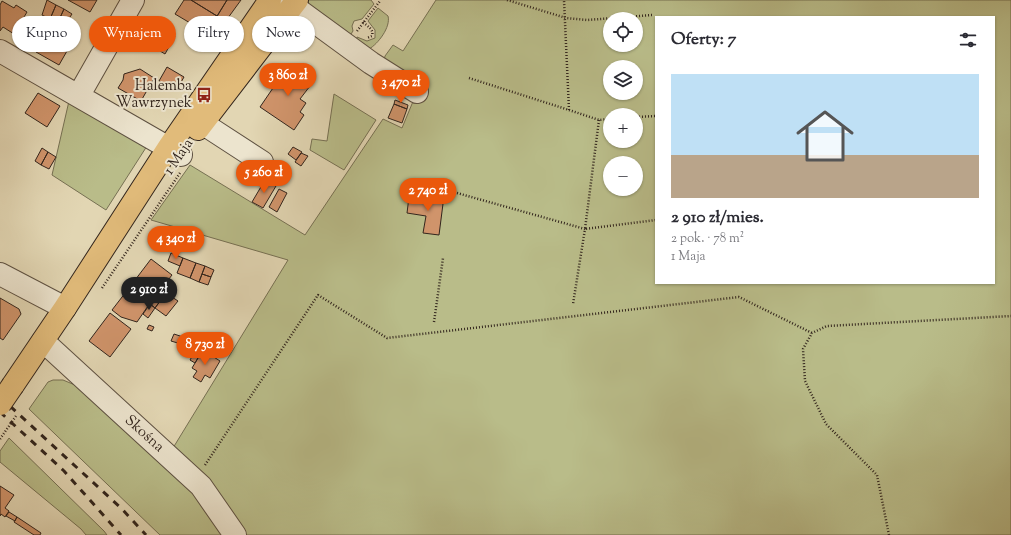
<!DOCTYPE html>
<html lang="pl">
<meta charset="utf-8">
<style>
:root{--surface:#fff;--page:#f7f7f7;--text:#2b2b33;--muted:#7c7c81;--accent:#ea580c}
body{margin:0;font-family:"Sorts Mill Goudy",serif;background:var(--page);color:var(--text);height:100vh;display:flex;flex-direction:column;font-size:15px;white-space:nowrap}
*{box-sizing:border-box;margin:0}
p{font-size:13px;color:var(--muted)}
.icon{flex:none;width:22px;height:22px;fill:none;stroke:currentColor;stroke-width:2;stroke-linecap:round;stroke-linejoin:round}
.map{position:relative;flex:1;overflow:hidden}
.drawer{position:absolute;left:655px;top:16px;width:340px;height:268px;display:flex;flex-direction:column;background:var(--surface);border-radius:0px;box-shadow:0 1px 3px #0004}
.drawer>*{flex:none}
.guide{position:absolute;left:12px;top:16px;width:380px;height:36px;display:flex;gap:8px}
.buttons{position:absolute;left:603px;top:12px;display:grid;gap:8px}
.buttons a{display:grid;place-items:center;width:40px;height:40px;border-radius:50%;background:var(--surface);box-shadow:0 1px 3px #0004;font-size:20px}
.price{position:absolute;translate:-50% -34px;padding:0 9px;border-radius:14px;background:var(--accent);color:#fff;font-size:13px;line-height:26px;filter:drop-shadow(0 1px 2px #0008)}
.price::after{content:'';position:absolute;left:50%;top:24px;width:12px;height:9px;margin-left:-6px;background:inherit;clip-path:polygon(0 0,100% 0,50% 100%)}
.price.active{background:#222;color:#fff}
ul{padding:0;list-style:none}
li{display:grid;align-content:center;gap:8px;height:212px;padding:0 16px}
li span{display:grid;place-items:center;height:124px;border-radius:0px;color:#555}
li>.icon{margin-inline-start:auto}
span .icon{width:72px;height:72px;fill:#fffc;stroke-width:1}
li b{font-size:17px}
h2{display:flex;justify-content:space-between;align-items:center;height:48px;padding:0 16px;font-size:17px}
.tag{padding:0 14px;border-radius:18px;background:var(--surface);box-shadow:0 1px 3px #0004;font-size:14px;line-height:36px}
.tag.active{background:var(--accent);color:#fff}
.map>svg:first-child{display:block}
.green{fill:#b9bc89;stroke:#767053;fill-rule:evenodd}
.building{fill:#d0946b;stroke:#32251d}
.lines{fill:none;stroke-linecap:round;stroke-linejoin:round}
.minor-casing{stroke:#5e5142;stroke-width:24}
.major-casing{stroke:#32251d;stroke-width:24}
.path{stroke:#32251d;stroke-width:2.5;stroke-dasharray:1 2;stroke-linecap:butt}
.minor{stroke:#ece4ce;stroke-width:22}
.major{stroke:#e1bb7a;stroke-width:22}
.rail{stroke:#32251d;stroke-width:3;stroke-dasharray:7 7;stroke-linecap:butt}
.major-bridge-casing{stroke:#32251d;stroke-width:24;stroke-linecap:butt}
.path-bridge{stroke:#32251d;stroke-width:2.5;stroke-dasharray:1 2;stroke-linecap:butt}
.major-bridge{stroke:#e1bb7a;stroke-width:22}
.labels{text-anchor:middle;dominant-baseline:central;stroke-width:4;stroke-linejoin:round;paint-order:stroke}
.poi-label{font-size:15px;fill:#32251d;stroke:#ece4ce;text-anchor:end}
.street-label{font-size:15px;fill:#32251d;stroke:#ece4ce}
</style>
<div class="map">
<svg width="1011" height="535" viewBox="0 0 1011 535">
<rect width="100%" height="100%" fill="#e2d6b3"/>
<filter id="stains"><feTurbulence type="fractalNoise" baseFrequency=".005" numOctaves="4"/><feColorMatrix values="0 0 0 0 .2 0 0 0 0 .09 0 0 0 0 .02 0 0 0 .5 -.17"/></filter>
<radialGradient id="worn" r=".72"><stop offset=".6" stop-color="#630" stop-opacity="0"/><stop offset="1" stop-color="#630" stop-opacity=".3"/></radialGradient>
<path class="green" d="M308 0H371L374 4 362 19 354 21 352 26 353 31 347 40 308 4Z
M436 0H1011V535H244L173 448 288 260 151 220 190 165 305 235 383 119 402 128 419 87 384 61 385 56 393 45 403 51ZM656 17H994V283H656ZM610 19H636V45H610ZM610 67H636V93H610ZM610 115H636V141H610ZM610 163H636V189H610Z
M378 8 388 16C391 27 378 44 369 49L355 45 357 37 367 41 375 38V30L368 21Z
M334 94 376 120 344 170 310 150 312 139 327 141Z
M69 101 147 146 106 210 52 175Z
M53 380H63L75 385 194 487 226 535H160L29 409 48 382Z
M9 438 104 531 107 535H86L81 529 0 462V451Z"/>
<path class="building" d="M47 0 56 5 50 19 42 15Z
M68 0H97L90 12Z
M184 0H191L217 16 207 33 175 14Z
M191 0H227L217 16Z
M227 0H241L225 22 227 23 217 39 207 33Z
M2 1 14 8 16 5 27 12 14 34 3 27 0 31V5Z
M56 5 64 9 58 22 50 19Z
M64 9 72 14 66 23 59 20Z
M147 20 175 36 165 54 137 37Z
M198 28 207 33 197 50 188 44Z
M49 31 71 44 59 65 36 52Z
M295 64 307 68 308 73 311 76 306 83 310 86 300 99 306 103 300 112 304 115 294 130 260 107 286 69 290 72Z
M167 67 184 77 176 91 159 81Z
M140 69 154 78 141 101 118 88 123 80 124 74Z
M38 93 60 106 47 127 25 113Z
M395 100 408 105 407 109 394 104Z
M394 104 407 109 402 123 388 118Z
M293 147 302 152 296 160 288 154Z
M42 148 48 152 41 165 35 161Z
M48 152 56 157 49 169 41 165Z
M301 153 308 156 301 166 295 162Z
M265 180 276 186 263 208 252 202Z
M279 189 287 193 277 212 269 207Z
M429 194 444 196 439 235 423 233 426 216 407 213 409 197 428 200Z
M171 253 183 258 180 266 168 261Z
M183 258 196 263 190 278 177 273Z
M151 259 172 275 150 303 129 288Z
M196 263 205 266 199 282 190 278Z
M205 266 214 270 211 277 202 274Z
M202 274 211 277 208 285 199 282Z
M129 288 150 303 137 322 121 317 112 310Z
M161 289 166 293 155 308 150 304Z
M166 293 178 301 166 316 155 308Z
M0 298 19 309 21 314 3 340 0 338Z
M150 304 155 308 148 318 143 314Z
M110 313 131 329 110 357 89 341Z
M149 325 154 327 152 331 147 329Z
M174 334 183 337 181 344 171 341Z
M198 347 203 350 199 356 194 353Z
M203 350 220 361 210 378 205 375 201 382 193 377 197 371 192 368Z
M194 353 199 356 195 363 190 360Z
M0 486 14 495 5 508 9 511 5 517 1 514 0 516Z
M9 512 17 517 15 521 6 516Z
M17 517 41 533 40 535H34L14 522Z"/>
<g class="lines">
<defs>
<path id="minor" d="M290 0 293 6 371 63 417 92
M0 51 181 155
M79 95 133 0
M202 123 262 162
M0 274 65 308
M43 341 201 486 235 535"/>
<path id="major" d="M198 129 297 0
M13 385 65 308 169 147 270 0"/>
</defs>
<use href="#minor" class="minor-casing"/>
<use href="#major" class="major-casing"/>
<path class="path" d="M507 0 566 18 587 20 652 15
M363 22C368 27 374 29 372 36L367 38
M357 31 380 1
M469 78 569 110 564 0
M569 110 599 120 610 119
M636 117 656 116
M599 120 585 229 656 220
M457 193 585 229 573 304
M102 288 180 173
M434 322 443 258
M205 465 318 295 387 338 739 297 812 333
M889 535 877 475 826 424 805 381 803 349 812 333 827 326 1011 316"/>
<use href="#minor" class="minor"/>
<use href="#major" class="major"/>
<path class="rail" d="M0 397 122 509 146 535
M0 412 64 471 121 535"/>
<defs>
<path id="major-bridge" d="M0 404 13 385"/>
</defs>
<use href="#major-bridge" class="major-bridge-casing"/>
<path class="path-bridge" d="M0 439 16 416"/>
<use href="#major-bridge" class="major-bridge"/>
</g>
<defs>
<symbol id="bus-bare" viewBox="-9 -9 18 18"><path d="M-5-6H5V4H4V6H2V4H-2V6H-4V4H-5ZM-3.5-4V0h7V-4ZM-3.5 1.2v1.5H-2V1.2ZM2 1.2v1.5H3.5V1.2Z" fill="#8f2418" stroke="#ece4ce" stroke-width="2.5" paint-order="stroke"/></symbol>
</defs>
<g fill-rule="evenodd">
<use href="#bus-bare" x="193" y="84" width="22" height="22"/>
</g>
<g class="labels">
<g class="poi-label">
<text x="192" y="86">Halemba<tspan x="192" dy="17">Wawrzynek</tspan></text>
</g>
<g class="street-label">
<text transform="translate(179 157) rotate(-56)">1 Maja</text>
<text transform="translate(144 434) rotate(42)">Skośna</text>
</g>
</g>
<rect width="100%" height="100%" filter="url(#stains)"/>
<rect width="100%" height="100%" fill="url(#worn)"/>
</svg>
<div class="buttons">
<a><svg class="icon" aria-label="locate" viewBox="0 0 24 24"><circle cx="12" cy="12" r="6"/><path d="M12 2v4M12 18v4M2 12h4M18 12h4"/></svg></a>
<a><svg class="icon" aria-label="layers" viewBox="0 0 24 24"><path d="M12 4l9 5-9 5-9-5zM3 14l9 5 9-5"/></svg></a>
<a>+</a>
<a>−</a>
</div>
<b class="price" style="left:288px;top:97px">3 860 zł</b>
<b class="price" style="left:401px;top:104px">3 470 zł</b>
<b class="price" style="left:264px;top:194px">5 260 zł</b>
<b class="price" style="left:428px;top:212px">2 740 zł</b>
<b class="price" style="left:176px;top:260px">4 340 zł</b>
<b class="price active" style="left:149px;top:311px">2 910 zł</b>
<b class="price" style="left:205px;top:366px">8 730 zł</b>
<div class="guide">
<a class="tag">Kupno</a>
<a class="tag active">Wynajem</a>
<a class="tag">Filtry</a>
<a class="tag">Nowe</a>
</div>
<section class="drawer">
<h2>Oferty: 7<svg class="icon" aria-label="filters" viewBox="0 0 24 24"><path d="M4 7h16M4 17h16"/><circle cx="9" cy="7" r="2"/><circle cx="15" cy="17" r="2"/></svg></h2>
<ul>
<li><span style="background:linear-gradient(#bfe0f5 65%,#b9a48a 0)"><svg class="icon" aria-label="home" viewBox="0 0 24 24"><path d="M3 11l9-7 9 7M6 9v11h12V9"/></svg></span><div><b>2 910 zł/mies.</b><p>2 pok. · 78 m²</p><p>1 Maja</p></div></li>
</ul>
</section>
</div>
